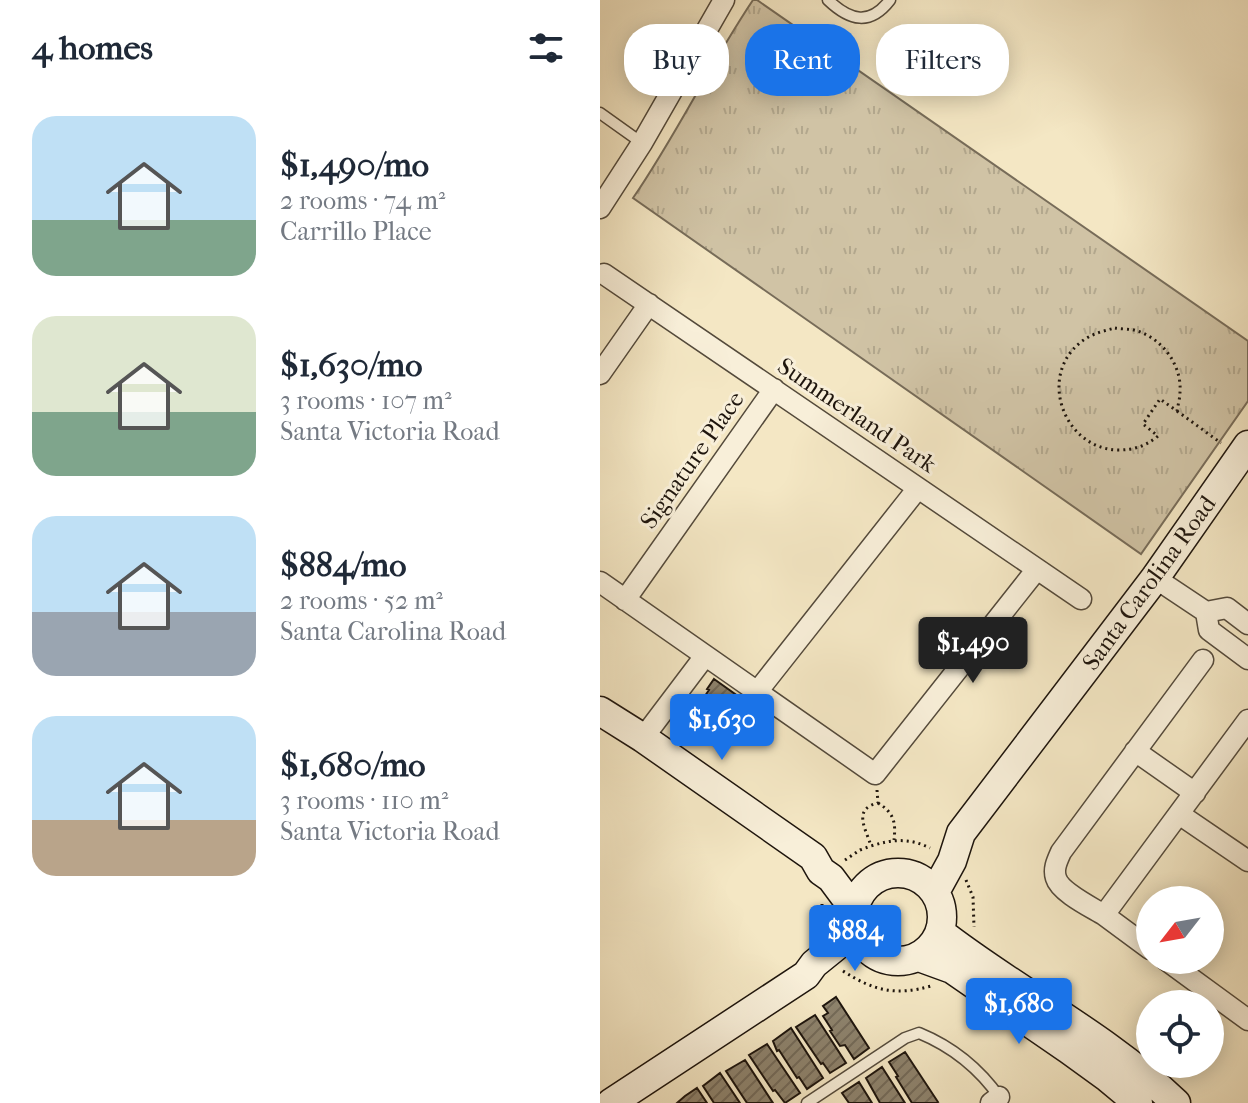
<!DOCTYPE html>
<meta charset="utf-8">
<style>
:root{--surface:#fff;--page:#f6f6f7;--text:#1f2937;--muted:#747a83;--accent:#1a73e8}
body{margin:0;font-family:"IM FELL French Canon",serif;background:var(--page);color:var(--text);height:100vh;display:flex;flex-direction:column;font-size:30px;white-space:nowrap}
*{box-sizing:border-box;margin:0}
p{font-size:26px;color:var(--muted)}
.icon{flex:none;width:44px;height:44px;fill:none;stroke:currentColor;stroke-width:2;stroke-linecap:round;stroke-linejoin:round}
.map{position:relative;flex:1;overflow:hidden}
.drawer{display:flex;flex-direction:column;background:var(--surface);width:600px}
.drawer>*{flex:none}
.banner{position:absolute;left:24px;top:24px;width:504px;height:72px;display:flex;gap:16px}
.needle{width:52px;rotate:239deg}
.controls{position:absolute;left:536px;top:886px;display:grid;gap:16px}
.controls a{display:grid;place-items:center;width:88px;height:88px;border-radius:50%;background:var(--surface);box-shadow:0 4px 20px #0003;font-size:40px}
.price{position:absolute;translate:-50% -68px;padding:0 18px;border-radius:8px;background:var(--accent);color:#fff;font-size:26px;line-height:52px;filter:drop-shadow(0 2px 4px #0008)}
.price::after{content:'';position:absolute;left:50%;top:48px;width:24px;height:18px;margin-left:-12px;background:inherit;clip-path:polygon(0 0,100% 0,50% 100%)}
.price.current{background:#222;color:#fff}
ul{padding:0;list-style:none}
li{display:flex;align-items:center;gap:24px;height:200px;padding:0 32px}
li span{display:grid;place-items:center;flex:none;width:224px;height:160px;border-radius:24px;color:#555}
li>.icon{margin-inline-start:auto}
span .icon{width:96px;height:96px;fill:#fffc;stroke-width:1}
li b{font-size:34px}
h2{display:flex;justify-content:space-between;align-items:center;height:96px;padding:0 32px;font-size:34px}
.chip{padding:0 28px;border-radius:32px;background:var(--surface);box-shadow:0 4px 20px #0003;font-size:28px;line-height:72px}
.chip.current{background:var(--accent);color:#fff}
main{display:flex;flex:1;min-height:0}
.map>svg:first-child{display:block}
.park{fill:url(#park-tufts);stroke:#776c59;stroke-width:2}
.building{fill:url(#building-hatch);stroke:#1e150d;stroke-width:2}
.lines{fill:none;stroke-linecap:round;stroke-linejoin:round}
.lane-casing{stroke:#544a3b;stroke-width:13}
.street-casing{stroke:#544a3b;stroke-width:23}
.secondary-casing{stroke:#1e150d;stroke-width:31}
.path{stroke:#1e150d;stroke-width:3;stroke-dasharray:2 4;stroke-linecap:butt}
.lane{stroke:#f8efd9;stroke-width:10}
.street{stroke:#f8efd9;stroke-width:20}
.secondary{stroke:#f8efd9;stroke-width:28}
.labels{text-anchor:middle;dominant-baseline:central;stroke-width:6;stroke-linejoin:round;paint-order:stroke}
.street-label{font-size:24px;fill:#1e150d;stroke:#f8efd9}
</style>
<main>
<section class="drawer">
<h2>4 homes<svg class="icon" aria-label="filters" viewBox="0 0 24 24"><path d="M4 7h16M4 17h16"/><circle cx="9" cy="7" r="2"/><circle cx="15" cy="17" r="2"/></svg></h2>
<ul>
<li><span style="background:linear-gradient(#bfe0f5 65%,#7fa58c 0)"><svg class="icon" aria-label="home" viewBox="0 0 24 24"><path d="M3 11l9-7 9 7M6 9v11h12V9"/></svg></span><div><b>$1,490/mo</b><p>2 rooms · 74 m²</p><p>Carrillo Place</p></div></li>
<li><span style="background:linear-gradient(#dfe7d0 60%,#7fa58c 0)"><svg class="icon" aria-label="home" viewBox="0 0 24 24"><path d="M3 11l9-7 9 7M6 9v11h12V9"/></svg></span><div><b>$1,630/mo</b><p>3 rooms · 107 m²</p><p>Santa Victoria Road</p></div></li>
<li><span style="background:linear-gradient(#bfe0f5 60%,#9aa5b1 0)"><svg class="icon" aria-label="home" viewBox="0 0 24 24"><path d="M3 11l9-7 9 7M6 9v11h12V9"/></svg></span><div><b>$884/mo</b><p>2 rooms · 52 m²</p><p>Santa Carolina Road</p></div></li>
<li><span style="background:linear-gradient(#bfe0f5 65%,#b9a48a 0)"><svg class="icon" aria-label="home" viewBox="0 0 24 24"><path d="M3 11l9-7 9 7M6 9v11h12V9"/></svg></span><div><b>$1,680/mo</b><p>3 rooms · 110 m²</p><p>Santa Victoria Road</p></div></li>
</ul>
</section>
<div class="map">
<svg width="648" height="1103" viewBox="0 0 648 1103">
<defs>
<pattern id="park-tufts" width="24" height="20" patternUnits="userSpaceOnUse" patternTransform="scale(2)"><rect width="24" height="20" fill="#d0c3a5"/><path d="M3 7l-1-3M5 7V3M7 7l1-3M15 17l-1-3M17 17v-4M19 17l1-3" fill="none" stroke="#b2a78d"/></pattern>
<pattern id="building-hatch" width="6" height="6" patternUnits="userSpaceOnUse" patternTransform="scale(2)"><rect width="6" height="6" fill="#8d826c"/><path d="M-1 1l2-2M0 6l6-6M5 7l2-2" fill="none" stroke="#736957"/></pattern>
</defs>
<rect width="100%" height="100%" fill="#f4e7c4"/>
<filter id="stains"><feTurbulence type="fractalNoise" baseFrequency=".0025" numOctaves="4"/><feColorMatrix values="0 0 0 0 .2 0 0 0 0 .09 0 0 0 0 .02 0 0 0 .5 -.17"/></filter>
<radialGradient id="worn" r=".72"><stop offset=".6" stop-color="#630" stop-opacity="0"/><stop offset="1" stop-color="#630" stop-opacity=".3"/></radialGradient>
<path class="park" d="M153 0H157L648 341V401L541 554 33 198C77 134 110 64 153 0Z"/>
<path class="building" d="M114 679 149 704 136 720 135 719 116 747 101 737 99 740 83 728 109 690 107 689Z
M236 997 269 1048 254 1059 245 1045 240 1046 230 1031 232 1030 223 1016 228 1013 223 1006Z
M215 1015 246 1063 230 1073 223 1063 221 1064 196 1027Z
M191 1028 223 1078 207 1089 199 1077 197 1078 179 1050 177 1051 173 1041Z
M167 1044 200 1093 185 1103 175 1090 173 1091 149 1055Z
M305 1052 338 1102 336 1103H312L296 1077 298 1076 289 1062Z
M145 1060 173 1103H147L126 1071Z
M282 1067 305 1103H280L266 1078Z
M120 1073 140 1103H114L103 1086Z
M259 1082 272 1103H249L242 1093Z
M97 1088 107 1103H77L85 1096Z"/>
<g class="lines">
<defs>
<path id="lane" d="M228 0C250 21 270 26 290 0
M0 113 42 143
M207 1103 305 1038 319 1033C353 1047 379 1068 400 1098"/>
<path id="street" d="M0 208 42 143 124 0
M4 274 481 599
M0 374 49 304
M555 578 606 612
M0 582 275 774 437 569
M25 600 174 389
M648 624 627 608 606 612 609 630 648 659
M157 692 318 488
M43 738 105 656
M535 751 595 793
M579 814 648 861
M504 915C491 907 460 892 456 878 453 869 457 861 461 852L603 660
M550 949 504 915 648 720
M566 960 648 1020
M391 1103 399 1097"/>
<path id="secondary" d="M0 711 43 738 213 857 221 871 231 878 254 909
M254 917a44 44 0 1 1 88 0a44 44 0 1 1-88 0Z
M335 892 352 861 361 833 555 578 648 445
M340 932C417 992 505 1035 576 1103
M319 957 352 969 468 1049 508 1078 538 1103
M11 1103 206 975 214 964 256 930"/>
</defs>
<use href="#lane" class="lane-casing"/>
<use href="#street" class="street-casing"/>
<use href="#secondary" class="secondary-casing"/>
<path class="path" d="M515 328C521 329 528 329 534 330 561 337 582 364 580 392 580 398 578 405 577 411L560 399 543 424 558 436C546 446 534 450 518 450 464 449 437 376 481 342 491 334 503 331 515 328Z
M577 411 621 443
M277 790 278 803C252 809 266 829 271 846 293 839 310 838 330 848
M278 803C294 813 296 822 294 840
M245 860 260 850 271 846
M366 880 373 897 374 927
M222 904V929
M243 971C274 991 296 996 331 986"/>
<use href="#lane" class="lane"/>
<use href="#street" class="street"/>
<use href="#secondary" class="secondary"/>
</g>
<g class="labels">
<g class="street-label">
<text transform="translate(257 415) rotate(34)">Summerland Park</text>
<text transform="translate(92 460) rotate(-55)">Signature Place</text>
<text transform="translate(549 583) rotate(-54)">Santa Carolina Road</text>
</g>
</g>
<rect width="100%" height="100%" filter="url(#stains)"/>
<rect width="100%" height="100%" fill="url(#worn)"/>
</svg>
<div class="controls">
<a><svg class="needle" viewBox="-14 -14 28 28"><path d="M0-13l5 13h-10z" fill="#e53935"/><path d="M0 13l5-13h-10z" fill="#747a83"/></svg></a>
<a><svg class="icon" aria-label="locate" viewBox="0 0 24 24"><circle cx="12" cy="12" r="6"/><path d="M12 2v4M12 18v4M2 12h4M18 12h4"/></svg></a>
</div>
<b class="price current" style="left:373px;top:685px">$1,490</b>
<b class="price" style="left:122px;top:762px">$1,630</b>
<b class="price" style="left:255px;top:973px">$884</b>
<b class="price" style="left:419px;top:1046px">$1,680</b>
<div class="banner">
<a class="chip">Buy</a>
<a class="chip current">Rent</a>
<a class="chip">Filters</a>
</div>
</div>
</main>
